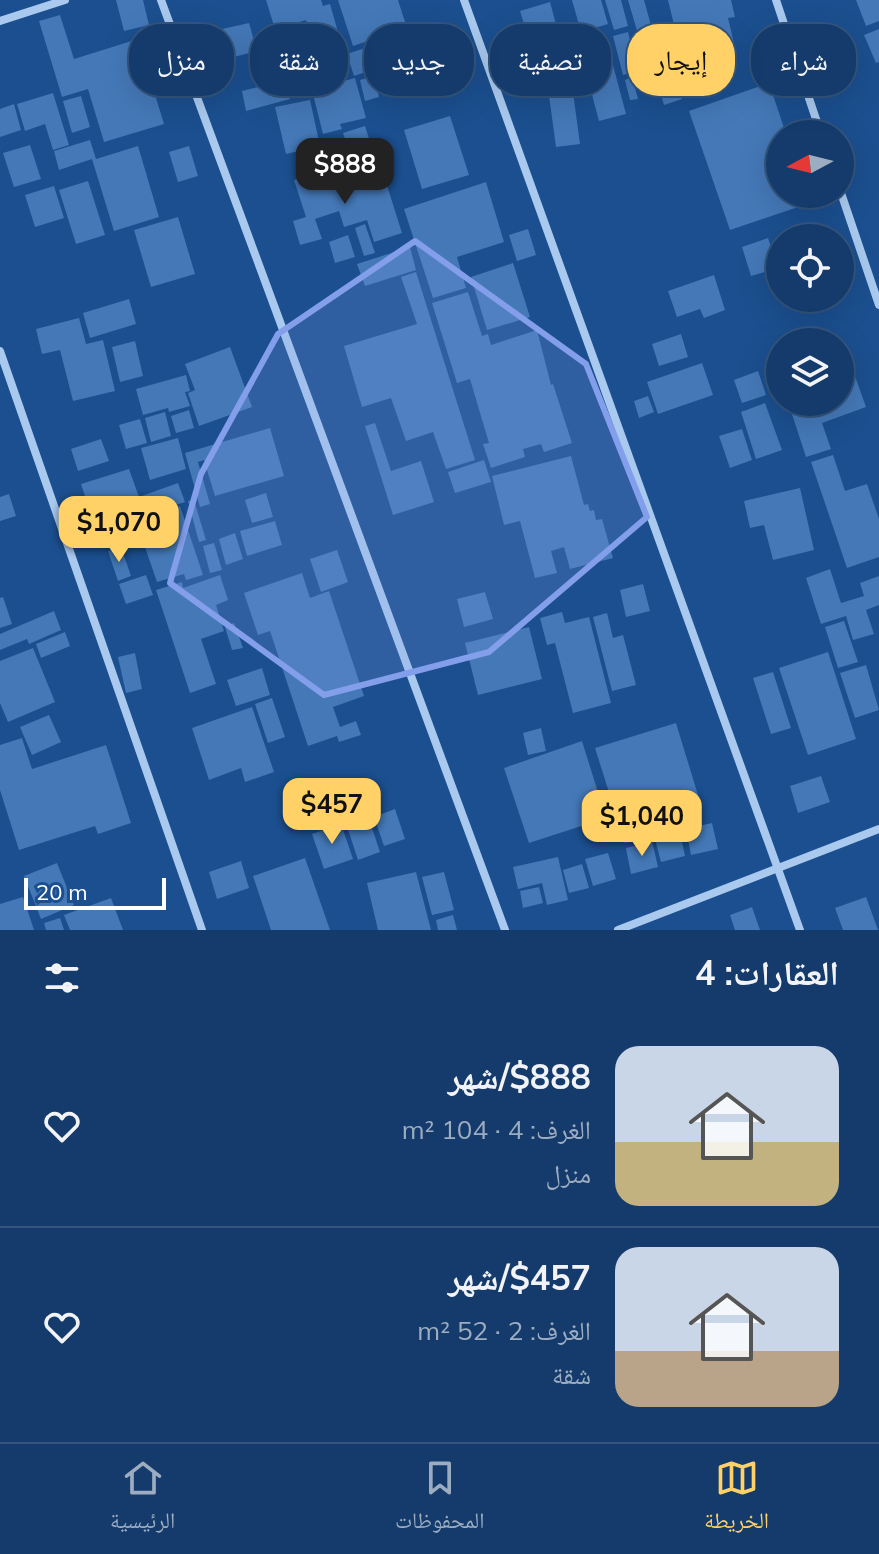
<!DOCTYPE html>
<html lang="ar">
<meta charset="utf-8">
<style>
:root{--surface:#143b6b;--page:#214673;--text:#f1f3f6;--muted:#9dadc1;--line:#33557e;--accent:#ffd166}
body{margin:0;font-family:Mulish,"Noto Naskh Arabic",sans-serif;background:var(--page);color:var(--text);direction:rtl;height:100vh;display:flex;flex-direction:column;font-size:30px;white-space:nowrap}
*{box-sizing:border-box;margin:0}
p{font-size:26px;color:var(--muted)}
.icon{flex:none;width:44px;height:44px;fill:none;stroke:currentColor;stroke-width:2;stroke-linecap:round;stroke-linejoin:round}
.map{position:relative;height:930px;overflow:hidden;direction:ltr}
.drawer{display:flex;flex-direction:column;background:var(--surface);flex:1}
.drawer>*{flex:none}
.top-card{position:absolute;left:24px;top:24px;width:832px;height:72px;direction:rtl;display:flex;gap:16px}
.needle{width:52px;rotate:263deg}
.tools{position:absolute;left:766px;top:120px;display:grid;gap:16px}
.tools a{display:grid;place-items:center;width:88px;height:88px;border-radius:50%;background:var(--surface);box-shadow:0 8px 32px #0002,0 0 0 2px var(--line);font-size:40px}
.scale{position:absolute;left:24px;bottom:20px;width:142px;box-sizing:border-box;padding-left:8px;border:4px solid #fff;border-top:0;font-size:22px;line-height:28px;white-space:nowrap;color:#fff;-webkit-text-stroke:6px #1b4f8f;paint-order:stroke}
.price{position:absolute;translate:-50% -68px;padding:0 18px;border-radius:16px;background:var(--accent);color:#111;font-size:26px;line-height:52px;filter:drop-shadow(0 2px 4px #0008)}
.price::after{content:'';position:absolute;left:50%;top:48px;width:24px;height:18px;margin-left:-12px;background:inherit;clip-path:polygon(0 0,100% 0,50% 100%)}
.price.selected{background:#222;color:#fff}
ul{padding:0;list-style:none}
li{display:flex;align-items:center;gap:24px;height:200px;padding:0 40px}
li+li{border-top:2px solid var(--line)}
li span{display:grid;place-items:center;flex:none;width:224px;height:160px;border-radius:24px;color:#555}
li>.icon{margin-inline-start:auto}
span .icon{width:96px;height:96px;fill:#fffc;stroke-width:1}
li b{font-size:34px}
h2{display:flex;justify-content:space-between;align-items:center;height:96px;padding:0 40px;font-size:34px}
.chip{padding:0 28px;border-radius:32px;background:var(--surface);box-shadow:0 8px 32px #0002,0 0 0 2px var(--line);font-size:28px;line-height:72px}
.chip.selected{background:var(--accent);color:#111}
.menu{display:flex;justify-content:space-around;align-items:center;height:112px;border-top:2px solid var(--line);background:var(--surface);font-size:22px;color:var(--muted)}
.menu a{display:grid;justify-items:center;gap:4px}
.menu .selected{color:var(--accent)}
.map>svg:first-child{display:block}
.building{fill:#4478b7}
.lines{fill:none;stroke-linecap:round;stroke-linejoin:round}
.street{stroke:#a9c9ee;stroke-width:8}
.marked{fill:#839eea;fill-opacity:0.2;stroke:#839eea;stroke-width:6;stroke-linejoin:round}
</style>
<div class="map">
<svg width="879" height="930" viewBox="0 0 879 930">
<rect width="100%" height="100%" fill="#1b4f8f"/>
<path class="building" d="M116 0H143L149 25 124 31Z
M266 0H321L323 6 330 4 342 46 316 53 306 20 275 29Z
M338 0H398L407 28 353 46Z
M572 0H601L608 24 581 32Z
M605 0H621L628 26 614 30Z
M628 0H644L657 47 643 51Z
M668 0H731L735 17 728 18 735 47 700 55 696 36 678 41Z
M856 0H879V21L866 26Z
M550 2 557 28 528 37 520 11Z
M60 15 74 59 138 39 164 124 104 142 88 89 62 97 39 21Z
M249 23 257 51 230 58 222 29Z
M879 29V62L876 63 864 35Z
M628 32 638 71 623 75 613 36Z
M407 35 414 57 380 68 373 46Z
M299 42 308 65 316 62 315 57 338 49 347 77 322 87 355 78 366 118 340 124 342 129 323 134 312 90 296 95 280 49Z
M562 46 571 75 544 82 536 54Z
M368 47 374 69 354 76 347 54Z
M600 47 603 56 610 54 626 114 599 121 581 53Z
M277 50 285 76 260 83 251 58Z
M663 56 668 72 654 78 648 61Z
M374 76 379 97 365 101 360 80Z
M632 77 638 99 630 100 625 80Z
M675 78 682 99 664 105 658 84Z
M286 80 290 99 246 111 242 91Z
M769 83 786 134H780V194H807L810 203 730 230 689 111Z
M572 85 580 144 556 147 548 88Z
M53 93 69 145 53 150 45 124 25 131 17 104Z
M81 96 90 127 72 133 63 101Z
M310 100 320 146 286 154 275 107Z
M14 104 21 130 0 137V109Z
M450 116 469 175 422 189 404 130Z
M365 126 370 142 348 148 343 133Z
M90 140 96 159 138 146 159 217 114 231 92 159 59 170 54 151Z
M30 145 41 179 14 187 3 153Z
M189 146 198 176 178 182 169 152Z
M331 168 338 191 384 176 402 233 374 242 367 220 344 227 339 211 315 219 322 239 300 245 293 221 306 217 294 180Z
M88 181 105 235 76 244 59 190Z
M486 182 504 242 457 257 466 288 433 298 404 209Z
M54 186 64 218 35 227 25 195Z
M178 217 195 274 151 287 134 230Z
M365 224 375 253 364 256 355 228Z
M528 229 536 255 517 261 509 235Z
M348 235 355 257 335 263 329 242Z
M768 238 778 268 751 276 742 247Z
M410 247 416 270 365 286 357 264Z
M513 263 530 317 487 330 471 277Z
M416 272 475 460 446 469 433 432 406 441 391 398 362 407 344 346 417 324 401 277Z
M714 275 725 310 704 318 700 309 677 317 668 291Z
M468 292 482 336 488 334 491 345 537 330 551 385 553 384 572 443 544 452 541 444 523 449 525 457 491 468 483 444 489 443 470 379 457 383 432 303Z
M129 299 136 324 90 338 83 313Z
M79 318 86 344 103 340 115 391 73 401 60 350 42 354 36 329Z
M681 334 688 357 659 366 652 344Z
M135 341 143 376 120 382 112 347Z
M230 347 252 407 199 426 188 393 195 390 185 364Z
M845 348 866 407 822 423 831 449 806 457 788 402H840V350Z
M702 363 713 395 658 414 647 382Z
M758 371 766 395 742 403 734 380Z
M186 375 190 391 185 392 190 406 169 412 168 408 143 415 136 389Z
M648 396 654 412 639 418 634 401Z
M765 403 782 450 756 459 741 412Z
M189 410 194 428 176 433 171 416Z
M165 412 171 436 151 442 145 418Z
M140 419 147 443 126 449 119 425Z
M375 423 391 471 421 461 434 502 393 515 365 426Z
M270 428 284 476 215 496 204 460 198 462 210 504 200 507 185 453Z
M742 429 752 460 730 468 719 436Z
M178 438 186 469 150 480 141 448Z
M101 439 109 461 78 471 71 449Z
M833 455 845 491 867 484 879 519V557L847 568 811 462Z
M571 456 584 505 588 504 590 511 594 510 596 520 602 519 613 558 570 569 564 547 551 551 557 573 535 578 520 521 504 525 492 476Z
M484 460 491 482 455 493 448 472Z
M129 469 139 497 178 483 185 502 133 519 138 535 123 539 121 535 100 542 81 484Z
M800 488 814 550 773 560 764 525 750 528 744 501Z
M266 493 273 517 252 523 245 500Z
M9 494 16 516 0 521V497Z
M194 500 206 540 199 542 188 501Z
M180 506 203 575 186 580 184 574 157 582 136 521Z
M275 521 282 545 247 556 240 531Z
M235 533 243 559 226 565 219 539Z
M214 543 222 570 210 573 203 546Z
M121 547 131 576 118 581 108 551Z
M337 550 348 582 321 592 310 559Z
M830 569 841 603 864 596 860 583 879 576V605L866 610 874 634 853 640 846 616 821 624 806 578Z
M302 573 310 598 329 591 364 696 333 707 340 727 356 721 361 735 339 742 337 736 308 746 270 631 258 635 244 593Z
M146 575 153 595 126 604 119 584Z
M220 575 228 600 216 605 224 631 201 639 216 684 190 693 156 590 182 582 183 588Z
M643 584 650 611 626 617 620 590Z
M485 592 493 619 464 627 457 599Z
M3 597 12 624 0 628V598Z
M54 611 61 630 29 644 27 639 0 650V634Z
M562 612 565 623 589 617 611 703 573 713 555 643 547 645 540 618Z
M607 613 613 638 623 635 636 685 612 691 593 617Z
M844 621 858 662 838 668 825 627Z
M234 623 243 648 232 650 225 627Z
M529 627 542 679 478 695 465 643Z
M65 632 70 646 41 658 36 644Z
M33 648 55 702 8 722 0 703V661Z
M828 652 856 739 808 755 779 668Z
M135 653 142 689 126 693 118 657Z
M866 665 879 710 855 718 840 673Z
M262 668 270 695 236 706 227 680Z
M773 672 791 728 771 734 753 678Z
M272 698 285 737 268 743 255 704Z
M252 707 274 772 245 782 241 768 209 780 192 728Z
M49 715 61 742 32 755 20 727Z
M676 723 698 795 673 803 680 826 625 843 595 748Z
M541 728 546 751 528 755 523 733Z
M22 738 32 769 106 745 131 823 98 834 95 826 19 850 0 790V745Z
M582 741 606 818 529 843 504 768Z
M821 776 830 802 798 813 790 786Z
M395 809 405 839 384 846 374 817Z
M366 810 380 852 358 860 344 817Z
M712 823 718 849 691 855 686 829Z
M341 824 353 859 324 869 312 834Z
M680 832 685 856 661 862 655 839Z
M652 841 658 867 631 874 626 848Z
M608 853 616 879 593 886 585 859Z
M558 857 568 900 547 905 542 883 518 889 513 867Z
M305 858 330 930H271L253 876Z
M241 861 249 888 217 899 209 872Z
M57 863 74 905 41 919 24 876Z
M582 864 589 888 569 893 563 870Z
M416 872 431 930H378L367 883Z
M444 872 454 910 432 915 422 877Z
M539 887 543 903 523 908 520 891Z
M23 897 34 930H0V904Z
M866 897 878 930H843L835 908Z
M111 898 123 930H70L64 915Z
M752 907 760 930H735L730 915Z
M453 915 457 930H438L436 920Z
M60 918 64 930H46L44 923Z"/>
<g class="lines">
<path class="street" d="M161 0 505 930
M464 0 800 930
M776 0 821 134
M0 21 65 0
M840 190 879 305
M0 351 202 930
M618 930 879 829"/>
</g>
<path class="marked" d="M415 241 586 364 647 517 489 652 324 695 170 583 201 474 278 334Z"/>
</svg>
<div class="tools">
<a><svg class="needle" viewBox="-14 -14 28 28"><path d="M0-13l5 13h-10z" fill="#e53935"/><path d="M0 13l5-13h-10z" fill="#9dadc1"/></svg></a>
<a><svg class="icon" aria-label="locate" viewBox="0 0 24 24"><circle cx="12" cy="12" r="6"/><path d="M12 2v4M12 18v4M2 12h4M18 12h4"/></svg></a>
<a><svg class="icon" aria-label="layers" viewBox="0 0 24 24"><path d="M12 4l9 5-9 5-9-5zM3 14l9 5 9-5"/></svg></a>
</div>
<div class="scale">20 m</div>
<b class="price selected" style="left:345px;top:206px">$888</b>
<b class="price" style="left:119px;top:564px">$1,070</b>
<b class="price" style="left:332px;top:846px">$457</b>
<b class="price" style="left:642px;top:858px">$1,040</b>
<div class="top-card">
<a class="chip">شراء</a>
<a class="chip selected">إيجار</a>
<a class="chip">تصفية</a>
<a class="chip">جديد</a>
<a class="chip">شقة</a>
<a class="chip">منزل</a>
</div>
</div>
<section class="drawer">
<h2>العقارات: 4<svg class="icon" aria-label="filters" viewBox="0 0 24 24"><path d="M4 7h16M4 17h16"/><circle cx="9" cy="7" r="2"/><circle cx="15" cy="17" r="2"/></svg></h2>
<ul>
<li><span style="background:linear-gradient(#c9d6e8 60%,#c2b280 0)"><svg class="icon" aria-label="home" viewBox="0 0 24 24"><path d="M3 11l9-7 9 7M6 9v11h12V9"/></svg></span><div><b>$888/شهر</b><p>الغرف: 4 · 104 m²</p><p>منزل</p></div><svg class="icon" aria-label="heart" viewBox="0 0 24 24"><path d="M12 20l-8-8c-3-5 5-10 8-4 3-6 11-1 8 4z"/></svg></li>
<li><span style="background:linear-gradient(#c9d6e8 65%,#b9a48a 0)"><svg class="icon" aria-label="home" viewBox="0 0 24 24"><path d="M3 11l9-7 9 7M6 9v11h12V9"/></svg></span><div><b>$457/شهر</b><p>الغرف: 2 · 52 m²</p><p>شقة</p></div><svg class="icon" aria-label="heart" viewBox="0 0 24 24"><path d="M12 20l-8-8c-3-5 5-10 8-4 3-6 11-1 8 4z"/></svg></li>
</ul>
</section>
<nav class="menu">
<a class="selected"><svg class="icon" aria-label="map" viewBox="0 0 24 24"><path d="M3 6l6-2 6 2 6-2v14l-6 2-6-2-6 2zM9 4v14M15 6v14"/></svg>الخريطة</a>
<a><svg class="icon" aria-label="saved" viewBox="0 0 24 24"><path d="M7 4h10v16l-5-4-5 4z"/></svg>المحفوظات</a>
<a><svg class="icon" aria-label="home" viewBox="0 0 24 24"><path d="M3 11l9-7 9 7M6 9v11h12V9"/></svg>الرئيسية</a>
</nav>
